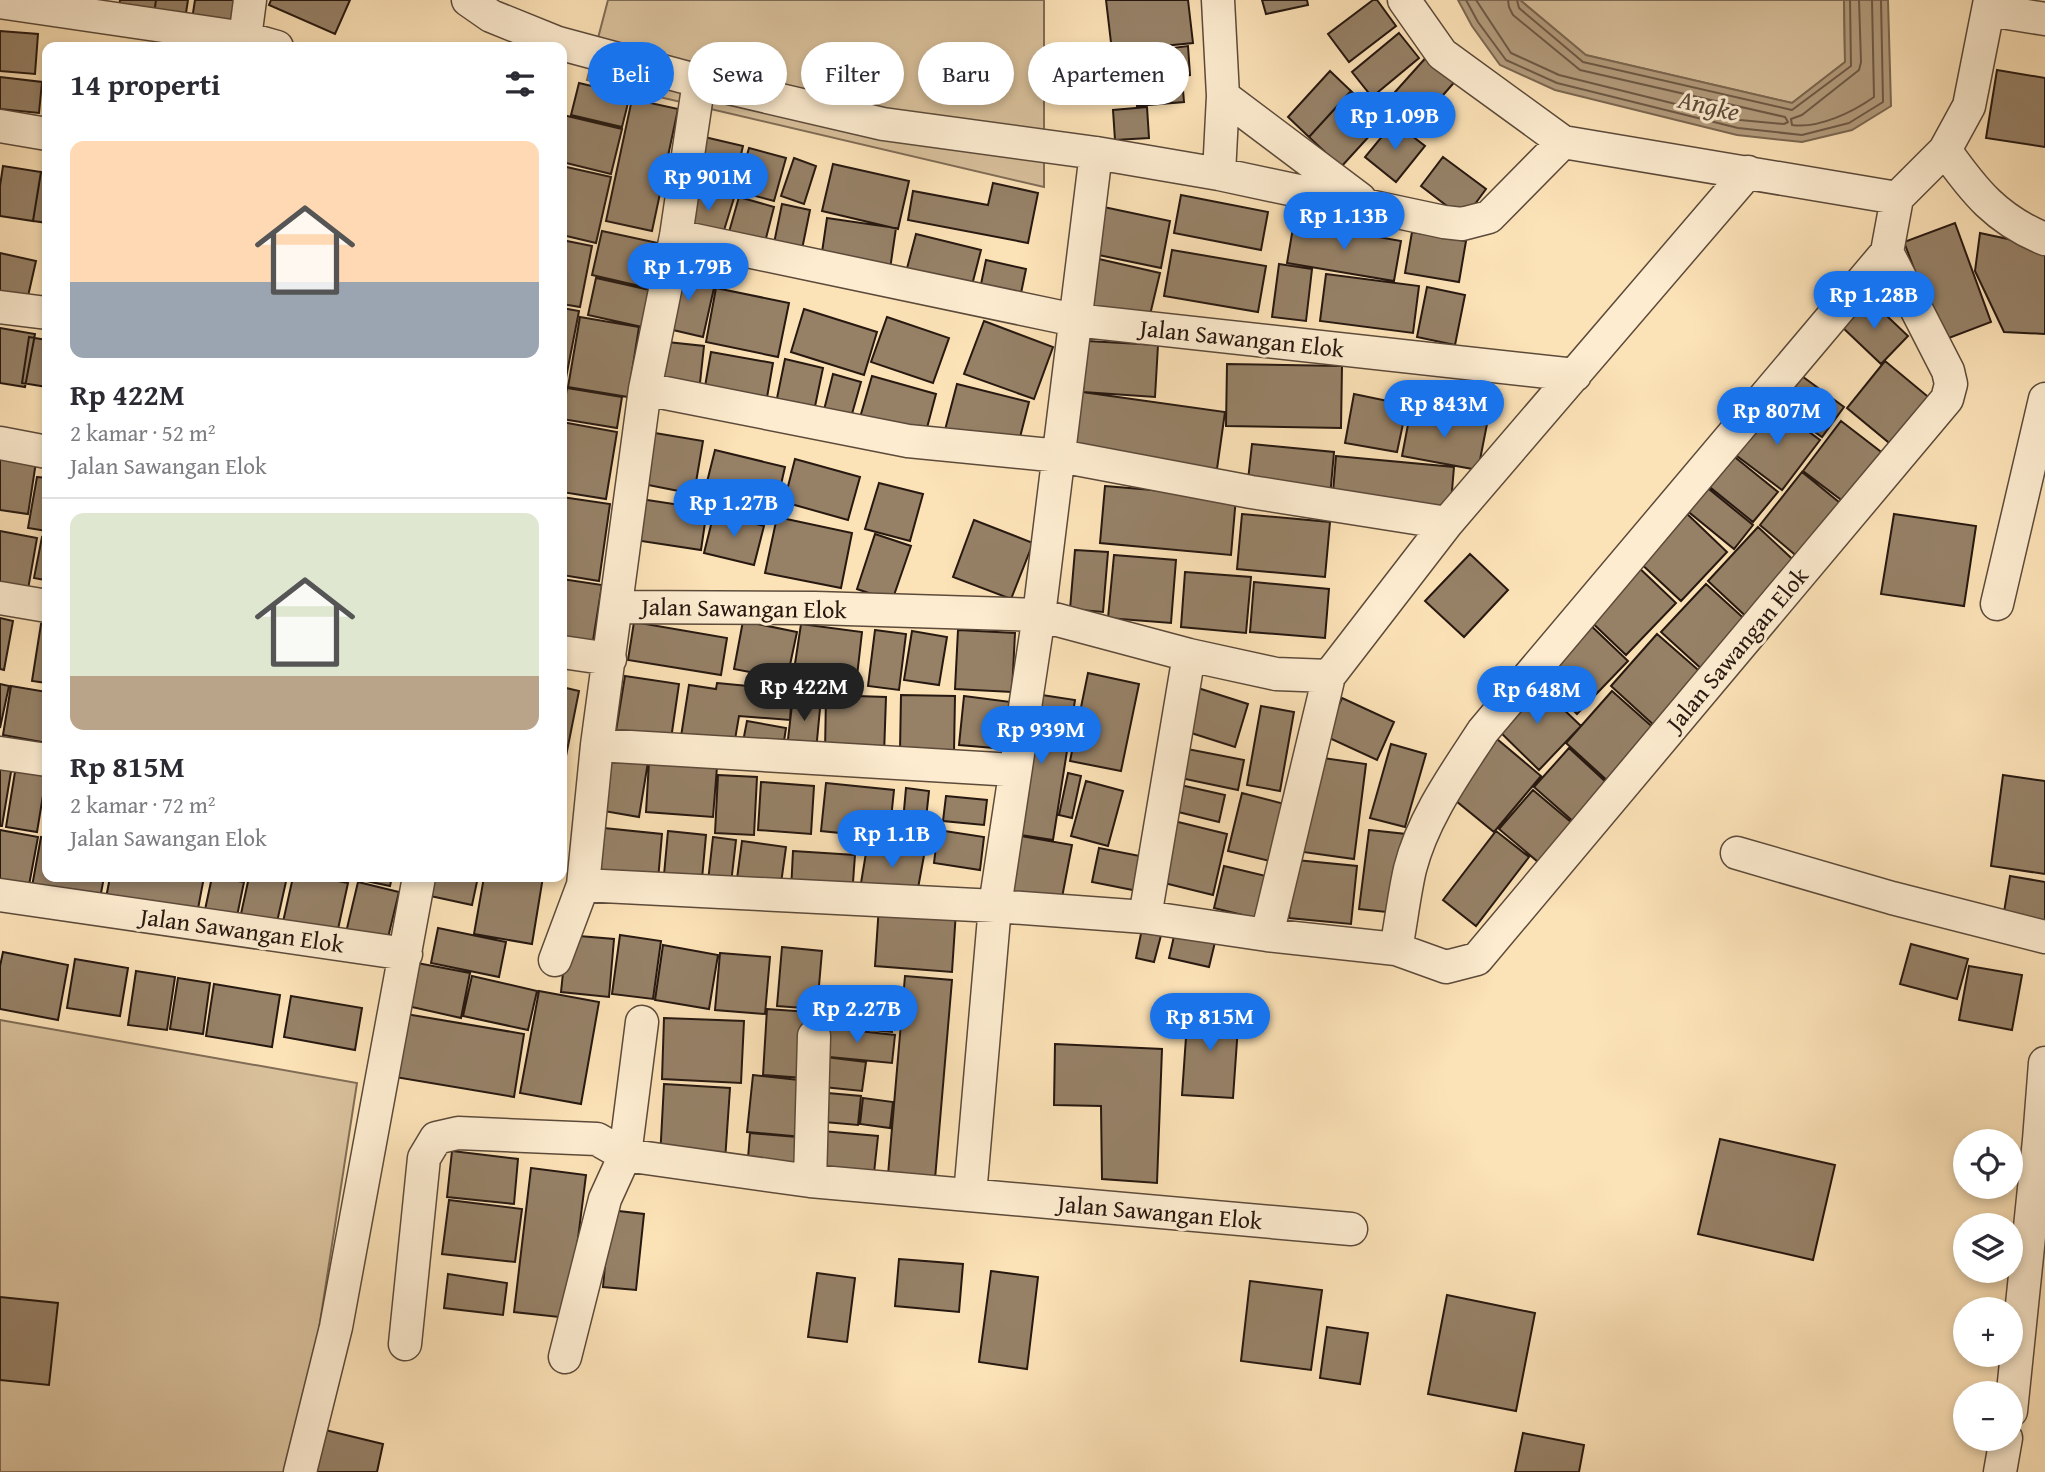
<!DOCTYPE html>
<html lang="id">
<meta charset="utf-8">
<style>
:root{--surface:#fff;--page:#f7f7f7;--text:#2b2b33;--muted:#7c7c81;--line:#e1e1e2;--accent:#1a73e8}
body{margin:0;font-family:"Gentium Book Plus",serif;background:var(--page);color:var(--text);height:100vh;display:flex;flex-direction:column;font-size:26px;white-space:nowrap}
*{box-sizing:border-box;margin:0}
p{font-size:23px;color:var(--muted)}
.icon{flex:none;width:38px;height:38px;fill:none;stroke:currentColor;stroke-width:2;stroke-linecap:round;stroke-linejoin:round}
.map{position:relative;flex:1;overflow:hidden}
.side{position:absolute;left:42px;top:42px;width:525px;height:840px;display:flex;flex-direction:column;background:var(--surface);border-radius:14px;box-shadow:0 4px 10px #0003}
.side>*{flex:none}
.hud{position:absolute;left:588px;top:42px;width:665px;height:63px;display:flex;gap:14px}
.fabs{position:absolute;left:1953px;top:1129px;display:grid;gap:14px}
.fabs a{display:grid;place-items:center;width:70px;height:70px;border-radius:50%;background:var(--surface);box-shadow:0 4px 10px #0003;font-size:35px}
.price{position:absolute;translate:-50% -60px;padding:0 16px;border-radius:24px;background:var(--accent);color:#fff;font-size:23px;line-height:46px;filter:drop-shadow(0 2px 4px #0008)}
.price::after{content:'';position:absolute;left:50%;top:42px;width:21px;height:16px;margin-left:-10px;background:inherit;clip-path:polygon(0 0,100% 0,50% 100%)}
.price.on{background:#222;color:#fff}
ul{padding:0;list-style:none}
li{display:grid;align-content:center;gap:14px;height:371px;padding:0 28px}
li+li{border-top:2px solid var(--line)}
li span{display:grid;place-items:center;height:217px;border-radius:14px;color:#555}
li>.icon{margin-inline-start:auto}
span .icon{width:126px;height:126px;fill:#fffc;stroke-width:1}
li b{font-size:30px}
h2{display:flex;justify-content:space-between;align-items:center;height:84px;padding:0 28px;font-size:30px}
.pill{padding:0 24px;border-radius:32px;background:var(--surface);box-shadow:0 4px 10px #0003;font-size:24px;line-height:63px}
.pill.on{background:var(--accent);color:#fff}
.map>svg:first-child{display:block}
.green{fill:#d8c09b;stroke:#806c56;stroke-width:2}
.water{fill:#b49d7e;stroke:#7c6852;stroke-width:2}
.lines{fill:none;stroke-linecap:round;stroke-linejoin:round}
.shore{stroke:#6e5a47;stroke-width:2}
.building{fill:#968167;stroke:#271810;stroke-width:2}
.minor-casing{stroke:#5c4a3a;stroke-width:35}
.minor{stroke:#fdecd0;stroke-width:32}
.labels{text-anchor:middle;dominant-baseline:central;stroke-width:6;stroke-linejoin:round;paint-order:stroke}
.street-label{font-size:24px;fill:#271810;stroke:#fdecd0}
.water-label{font-size:26px;font-style:italic;fill:#5f4d3c;stroke:#fdecd0}
</style>
<div class="map">
<svg width="2045" height="1472" viewBox="0 0 2045 1472">
<rect width="100%" height="100%" fill="#fce2b7"/>
<filter id="stains"><feTurbulence type="fractalNoise" baseFrequency=".00286" numOctaves="4"/><feColorMatrix values="0 0 0 0 .2 0 0 0 0 .09 0 0 0 0 .02 0 0 0 .5 -.17"/></filter>
<radialGradient id="worn" r=".72"><stop offset=".6" stop-color="#630" stop-opacity="0"/><stop offset="1" stop-color="#630" stop-opacity=".3"/></radialGradient>
<path class="green" d="M608 0H1044V187L587 80Z
M1520 0H1844L1845 62 1792 103 1585 55Z
M0 1020 357 1083 316 1348 285 1472H0Z"/>
<path class="water" d="M1458 0H1520L1586 55 1792 103 1845 62 1844 0H1888L1891 106 1852 130 1802 142 1737 135 1555 90 1500 65 1472 26Z"/>
<g class="lines">
<path class="shore" d="M1466 0 1478 22 1506 60 1557 83 1738 128 1802 135 1849 123 1883 102 1881 0
M1476 0 1511 53 1559 75 1740 120 1784 124 1788 122 1785 117 1580 70 1513 15 1509 7 1508 0
M1517 0 1519 8 1583 62 1792 110 1851 66 1850 0
M1859 0 1861 62 1859 70 1802 115 1791 119 1792 125C1818 129 1853 112 1874 97L1872 0"/>
</g>
<path class="building" d="M120 0H156L153 21 118 16Z
M156 0H188L184 26 153 21Z
M195 0H244L239 33 191 26Z
M271 0H350L335 34 269 5Z
M1106 0H1188L1193 43 1112 51Z
M1262 0H1307L1308 5 1266 14Z
M1373 0H1377L1396 26 1349 62 1328 34Z
M0 31 38 34 35 74 0 71Z
M1399 33 1419 58 1372 97 1352 72Z
M1188 46 1190 75 1151 79 1148 51Z
M1430 53 1458 78 1416 126 1387 101Z
M1997 70 2045 78V147L1986 138Z
M1330 71 1351 91 1309 137 1288 117Z
M0 77 42 82 39 113 0 109Z
M1182 78 1184 102 1137 106 1135 82Z
M579 83 630 95 622 127 571 115Z
M1351 91 1383 121 1341 167 1309 137Z
M632 99 678 109 652 231 606 221Z
M1147 107 1149 138 1115 140 1113 110Z
M563 115 622 129 611 174 562 162Z
M1394 122 1425 146 1396 182 1365 157Z
M696 135 743 146 732 193 685 182Z
M749 148 786 158 774 201 737 191Z
M1443 157 1486 189 1464 219 1421 186Z
M794 158 816 166 804 204 781 196Z
M833 164 909 181 898 229 822 211Z
M3 166 41 172 33 221 0 216V186Z
M562 166 611 177 596 243 562 235Z
M41 172 47 173V223L33 221Z
M993 183 1038 193 1028 243 908 220 913 191 988 205Z
M695 186 734 198 721 240 682 228Z
M1181 195 1268 212 1261 250 1174 233Z
M739 197 774 207 765 242 729 232Z
M782 204 810 210 800 259 772 253Z
M1099 206 1170 221 1161 268 1089 253Z
M827 218 896 228 889 276 820 266Z
M1294 222 1401 241 1394 281 1287 263Z
M1955 223 1991 322 1941 341 1904 242Z
M602 231 667 245 657 290 592 275Z
M1412 232 1466 241 1459 282 1405 273Z
M1980 233 2045 247V334L2004 332 1975 271Z
M916 234 981 250 970 293 905 276Z
M562 240 592 246 580 307 562 304Z
M1172 250 1266 266 1258 312 1164 296Z
M0 253 36 261 26 305 0 300Z
M1099 259 1160 273 1149 319 1088 305Z
M986 260 1026 269 1020 298 980 289Z
M1279 264 1312 269 1306 321 1272 317Z
M673 269 716 279 703 337 660 327Z
M1326 274 1419 286 1413 333 1320 321Z
M596 278 659 292 651 329 588 315Z
M1427 287 1465 295 1455 345 1417 337Z
M716 288 789 303 778 357 706 342Z
M1868 298 1908 336 1881 364 1841 326Z
M562 308 579 311 564 388H562Z
M804 309 877 332 864 375 791 352Z
M580 317 639 327 628 397 568 387Z
M887 317 949 338 933 383 871 362Z
M984 321 1053 347 1034 399 964 374Z
M0 328 35 334 25 387 0 383Z
M29 337 47 340V387L22 383Z
M658 341 704 346 699 392 653 387Z
M1087 341 1158 345 1155 397 1083 392Z
M711 352 773 363 765 409 703 398Z
M785 359 823 368 813 416 775 408Z
M1885 361 1938 405 1899 451 1847 408Z
M1227 364 1342 366 1341 428 1226 426Z
M1795 371 1844 407 1822 437 1773 402Z
M833 374 861 382 850 421 823 414Z
M872 376 936 394 924 439 859 421Z
M957 384 1029 402 1017 449 945 430Z
M567 388 622 397 617 428 562 419Z
M1075 391 1225 412 1217 469 1068 449Z
M1354 394 1407 405 1397 452 1345 443Z
M1771 404 1820 440 1782 490 1733 453Z
M1411 409 1487 424 1478 470 1402 456Z
M1841 421 1889 458 1852 508 1803 471Z
M562 422 617 432 606 499 562 492Z
M643 431 703 441 694 494 633 482Z
M1252 444 1334 452 1330 497 1247 489Z
M715 450 785 467 774 515 703 498Z
M1731 454 1778 492 1753 522 1706 484Z
M0 456 36 462 28 514 0 510Z
M1336 456 1454 467 1450 514 1332 504Z
M795 459 860 477 848 520 784 502Z
M1802 472 1850 511 1806 564 1760 525Z
M37 477 47 478V531L28 528Z
M879 483 923 494 910 541 865 529Z
M1704 485 1753 525 1734 549 1685 509Z
M1105 486 1236 497 1231 555 1100 543Z
M562 497 610 504 599 581 562 575Z
M634 498 707 509 701 550 628 539Z
M1683 510 1727 552 1681 601 1637 560Z
M714 513 764 526 754 565 704 553Z
M1242 514 1330 522 1325 577 1237 569Z
M1894 514 1976 526 1964 606 1881 594Z
M777 517 852 533 841 588 765 573Z
M974 520 1033 543 1011 599 953 577Z
M1758 527 1802 568 1752 622 1708 581Z
M0 531 37 538 27 595 0 590Z
M875 534 911 546 892 601 857 589Z
M42 537 47 538V603L40 602 45 580 34 578Z
M1075 550 1108 552 1103 612 1070 609Z
M1470 554 1508 590 1464 637 1425 601Z
M1114 555 1176 560 1171 623 1108 618Z
M1634 563 1676 603 1626 655 1584 615Z
M1185 572 1251 577 1246 633 1181 627Z
M562 579 602 585 592 647 562 643Z
M1254 582 1329 589 1325 638 1250 632Z
M1706 584 1750 624 1705 672 1661 632Z
M0 618 13 621 4 670 0 669Z
M1584 619 1628 661 1577 714 1534 672Z
M743 621 797 632 787 679 734 669Z
M634 622 727 638 721 675 628 660Z
M41 624 47 625V683L32 681Z
M801 624 862 632 856 685 793 677Z
M875 630 906 634 899 690 868 686Z
M958 630 1015 633 1012 692 955 689Z
M912 631 947 637 939 685 904 680Z
M1657 634 1704 675 1657 728 1611 686Z
M1088 673 1139 684 1121 771 1070 761Z
M625 676 679 684 670 746 615 737Z
M1535 682 1581 726 1539 770 1494 726Z
M717 683 792 690 790 720 739 716 733 751 680 743 689 685 716 689Z
M0 684 9 686 0 728Z
M11 686 47 692V743L3 735Z
M562 687 579 691 564 766 562 765Z
M1198 688 1248 704 1235 747 1185 731Z
M1612 691 1657 731 1611 784 1566 743Z
M1029 693 1075 700 1053 840 1008 833Z
M826 695 886 697 884 755 825 753Z
M901 695 955 696 954 752 900 751Z
M793 696 821 698 816 751 787 748Z
M964 696 1011 702 1006 749 959 745Z
M1342 698 1394 722 1377 760 1325 736Z
M1261 706 1294 712 1280 791 1247 785Z
M747 721 786 728 782 754 742 747Z
M1497 739 1541 776 1494 832 1450 796Z
M1391 744 1426 754 1405 827 1370 818Z
M1177 747 1244 760 1238 790 1171 776Z
M1569 748 1608 784 1575 823 1534 787Z
M607 755 648 762 639 817 598 810Z
M1316 757 1366 764 1354 859 1303 852Z
M649 762 717 767 713 817 646 812Z
M0 765 12 766 2 826H0Z
M16 766 47 771 37 832 6 827Z
M1068 773 1081 776 1072 818 1059 815Z
M718 775 757 777 754 835 715 833Z
M2003 775 2045 781V874L1991 866Z
M1086 781 1123 791 1108 846 1071 836Z
M761 782 814 786 811 834 758 830Z
M826 783 894 790 889 838 821 831Z
M1176 784 1225 795 1219 822 1170 810Z
M906 788 929 791 923 846 901 844Z
M1533 790 1578 828 1544 867 1499 829Z
M1242 793 1288 805 1274 862 1228 851Z
M946 796 987 800 984 825 943 821Z
M1170 820 1227 834 1213 895 1156 881Z
M594 827 662 834 658 880 590 874Z
M0 830 38 837 27 896 0 891Z
M938 830 984 837 980 870 934 863Z
M1369 830 1406 834 1396 913 1359 909Z
M668 831 706 835 701 890 663 886Z
M1496 831 1529 857 1476 926 1443 900Z
M1021 836 1072 845 1060 908 1010 898Z
M41 837 47 838V877H104L99 904 31 892Z
M713 837 736 840 730 892 707 890Z
M742 841 786 847 780 891 736 886Z
M868 841 925 850 916 899 860 889Z
M1099 848 1150 858 1143 892 1092 882Z
M793 851 855 855 852 896 791 891Z
M1296 860 1357 866 1351 924 1289 918Z
M1224 866 1274 878 1263 920 1214 908Z
M2010 876 2045 882V925L2003 918Z
M110 877H204L197 914 106 898Z
M212 877 244 882 235 926 203 919Z
M249 877H287L275 931 239 923Z
M293 877H317L348 883 335 943 281 931Z
M347 877H392L390 886Z
M424 877H478L472 905 421 894Z
M484 877H543L532 944 474 934Z
M358 882 399 892 385 950 344 941Z
M879 905 956 911 952 972 875 966Z
M1144 919 1164 924 1154 962 1136 958Z
M1177 923 1217 934 1209 967 1169 958Z
M438 928 506 942 499 977 431 963Z
M567 935 614 939 609 997 561 992Z
M620 935 661 941 653 999 612 994Z
M1911 944 1968 959 1957 999 1900 984Z
M663 945 718 955 709 1009 655 1000Z
M782 947 822 951 817 1009 777 1006Z
M3 952 68 965 58 1020 0 1009V966Z
M720 953 770 957 765 1014 715 1010Z
M75 959 128 968 120 1016 67 1008Z
M412 962 470 973 461 1018 403 1005Z
M1969 966 2022 975 2012 1030 1959 1020Z
M136 971 175 977 167 1030 128 1025Z
M472 976 537 991 528 1030 463 1016Z
M905 976 952 980 935 1179 888 1175Z
M178 978 210 983 203 1034 170 1029Z
M214 984 280 995 272 1047 206 1036Z
M822 988 895 995 892 1032 819 1025Z
M539 991 599 1002 581 1104 520 1093Z
M291 996 362 1008 355 1050 284 1037Z
M1188 1008 1239 1012 1233 1098 1182 1095Z
M767 1009 809 1012 805 1078 763 1075Z
M406 1014 524 1034 514 1097 395 1077Z
M664 1018 744 1021 741 1083 662 1079Z
M821 1027 895 1035 892 1063 819 1056Z
M1055 1044 1162 1049 1157 1183 1102 1179 1101 1106 1054 1105Z
M817 1056 866 1062 862 1091 814 1086Z
M753 1075 808 1081 803 1137 747 1132Z
M664 1084 730 1088 725 1161 660 1158Z
M816 1092 861 1096 858 1125 813 1121Z
M863 1098 893 1102 890 1128 860 1124Z
M822 1131 878 1136 874 1173 818 1168Z
M750 1133 809 1138 806 1176 747 1171Z
M1720 1139 1835 1165 1813 1260 1698 1234Z
M452 1151 518 1159 514 1204 447 1197Z
M531 1168 586 1175 568 1318 514 1312Z
M449 1200 522 1209 515 1262 442 1254Z
M610 1210 644 1214 636 1290 603 1287Z
M899 1259 963 1264 959 1312 895 1306Z
M991 1271 1038 1277 1027 1369 979 1362Z
M817 1273 855 1278 847 1342 808 1337Z
M448 1274 507 1283 503 1315 444 1308Z
M1250 1281 1322 1290 1311 1370 1241 1361Z
M1447 1295 1535 1313 1516 1411 1428 1394Z
M0 1297 58 1303 49 1385 0 1380Z
M1327 1327 1368 1333 1360 1384 1320 1378Z
M317 1428 383 1444 377 1472H307Z
M1523 1433 1584 1445 1579 1472H1515Z"/>
<g class="lines">
<defs>
<path id="minor" d="M468 0 491 16 558 43 699 81 883 124 1096 153 1219 174 1444 222 1462 224 1489 217 1563 142
M1218 0 1223 96 1360 199
M1404 0 1442 54 1563 142 1897 198
M0 2 245 38 277 47
M1989 10 2045 19
M245 38 250 0
M0 126 47 134
M1945 150C1974 191 1997 220 2045 239
M1219 174 1223 96
M676 236 1075 320 1575 375
M0 307 47 313
M645 389 908 441 1060 456 1251 492 1447 523
M0 443 47 452
M0 598 47 606
M1997 604 2045 399
M616 607 815 608 1039 615 1189 655 1276 674 1329 676 1447 523 1748 172
M562 652 610 659
M597 745 1014 770
M0 753 47 760
M1737 853 1892 898 2045 937
M583 885 995 906 1145 917 1267 935 1396 949 1446 967 1477 959 1947 399 1951 384 1948 371 1887 252
M0 895 406 954
M1145 917 1189 655
M1267 935 1329 676
M1396 949C1401 923 1404 895 1410 869 1423 818 1455 774 1483 731L1887 252 1897 198 1945 150 1969 106 1990 0
M555 960 583 885 597 745 645 389 676 236 699 81
M810 1181 814 1036
M970 1195 995 906 1039 615 1096 153
M405 1344 424 1158 436 1138 458 1133 597 1139 625 1155 642 1022
M565 1357 605 1199 625 1155 810 1181 1351 1229
M2011 1411 2039 1140 2045 1063
M300 1472 336 1327 419 877
M2000 1472 2006 1438"/>
</defs>
<use href="#minor" class="minor-casing"/>
<use href="#minor" class="minor"/>
</g>
<g class="labels">
<g class="street-label">
<text transform="translate(1242 338) rotate(6)">Jalan Sawangan Elok</text>
<text transform="translate(744 608) rotate(1)">Jalan Sawangan Elok</text>
<text transform="translate(1737 649) rotate(-50)">Jalan Sawangan Elok</text>
<text transform="translate(242 930) rotate(8)">Jalan Sawangan Elok</text>
<text transform="translate(1160 1212) rotate(5)">Jalan Sawangan Elok</text>
</g>
<g class="water-label">
<text transform="translate(1709 105) rotate(13)">Angke</text>
</g>
</g>
<rect width="100%" height="100%" filter="url(#stains)"/>
<rect width="100%" height="100%" fill="url(#worn)"/>
</svg>
<div class="fabs">
<a><svg class="icon" aria-label="locate" viewBox="0 0 24 24"><circle cx="12" cy="12" r="6"/><path d="M12 2v4M12 18v4M2 12h4M18 12h4"/></svg></a>
<a><svg class="icon" aria-label="layers" viewBox="0 0 24 24"><path d="M12 4l9 5-9 5-9-5zM3 14l9 5 9-5"/></svg></a>
<a>+</a>
<a>−</a>
</div>
<b class="price" style="left:1395px;top:152px">Rp 1.09B</b>
<b class="price" style="left:708px;top:213px">Rp 901M</b>
<b class="price" style="left:1344px;top:252px">Rp 1.13B</b>
<b class="price" style="left:688px;top:303px">Rp 1.79B</b>
<b class="price" style="left:1874px;top:331px">Rp 1.28B</b>
<b class="price" style="left:1444px;top:440px">Rp 843M</b>
<b class="price" style="left:1777px;top:447px">Rp 807M</b>
<b class="price" style="left:734px;top:539px">Rp 1.27B</b>
<b class="price on" style="left:804px;top:723px">Rp 422M</b>
<b class="price" style="left:1537px;top:726px">Rp 648M</b>
<b class="price" style="left:1041px;top:766px">Rp 939M</b>
<b class="price" style="left:892px;top:870px">Rp 1.1B</b>
<b class="price" style="left:857px;top:1045px">Rp 2.27B</b>
<b class="price" style="left:1210px;top:1053px">Rp 815M</b>
<div class="hud">
<a class="pill on">Beli</a>
<a class="pill">Sewa</a>
<a class="pill">Filter</a>
<a class="pill">Baru</a>
<a class="pill">Apartemen</a>
</div>
<section class="side">
<h2>14 properti<svg class="icon" aria-label="filters" viewBox="0 0 24 24"><path d="M4 7h16M4 17h16"/><circle cx="9" cy="7" r="2"/><circle cx="15" cy="17" r="2"/></svg></h2>
<ul>
<li><span style="background:linear-gradient(#ffd9b3 65%,#9aa5b1 0)"><svg class="icon" aria-label="home" viewBox="0 0 24 24"><path d="M3 11l9-7 9 7M6 9v11h12V9"/></svg></span><div><b>Rp 422M</b><p>2 kamar · 52 m²</p><p>Jalan Sawangan Elok</p></div></li>
<li><span style="background:linear-gradient(#dfe7d0 75%,#b9a48a 0)"><svg class="icon" aria-label="home" viewBox="0 0 24 24"><path d="M3 11l9-7 9 7M6 9v11h12V9"/></svg></span><div><b>Rp 815M</b><p>2 kamar · 72 m²</p><p>Jalan Sawangan Elok</p></div></li>
</ul>
</section>
</div>
